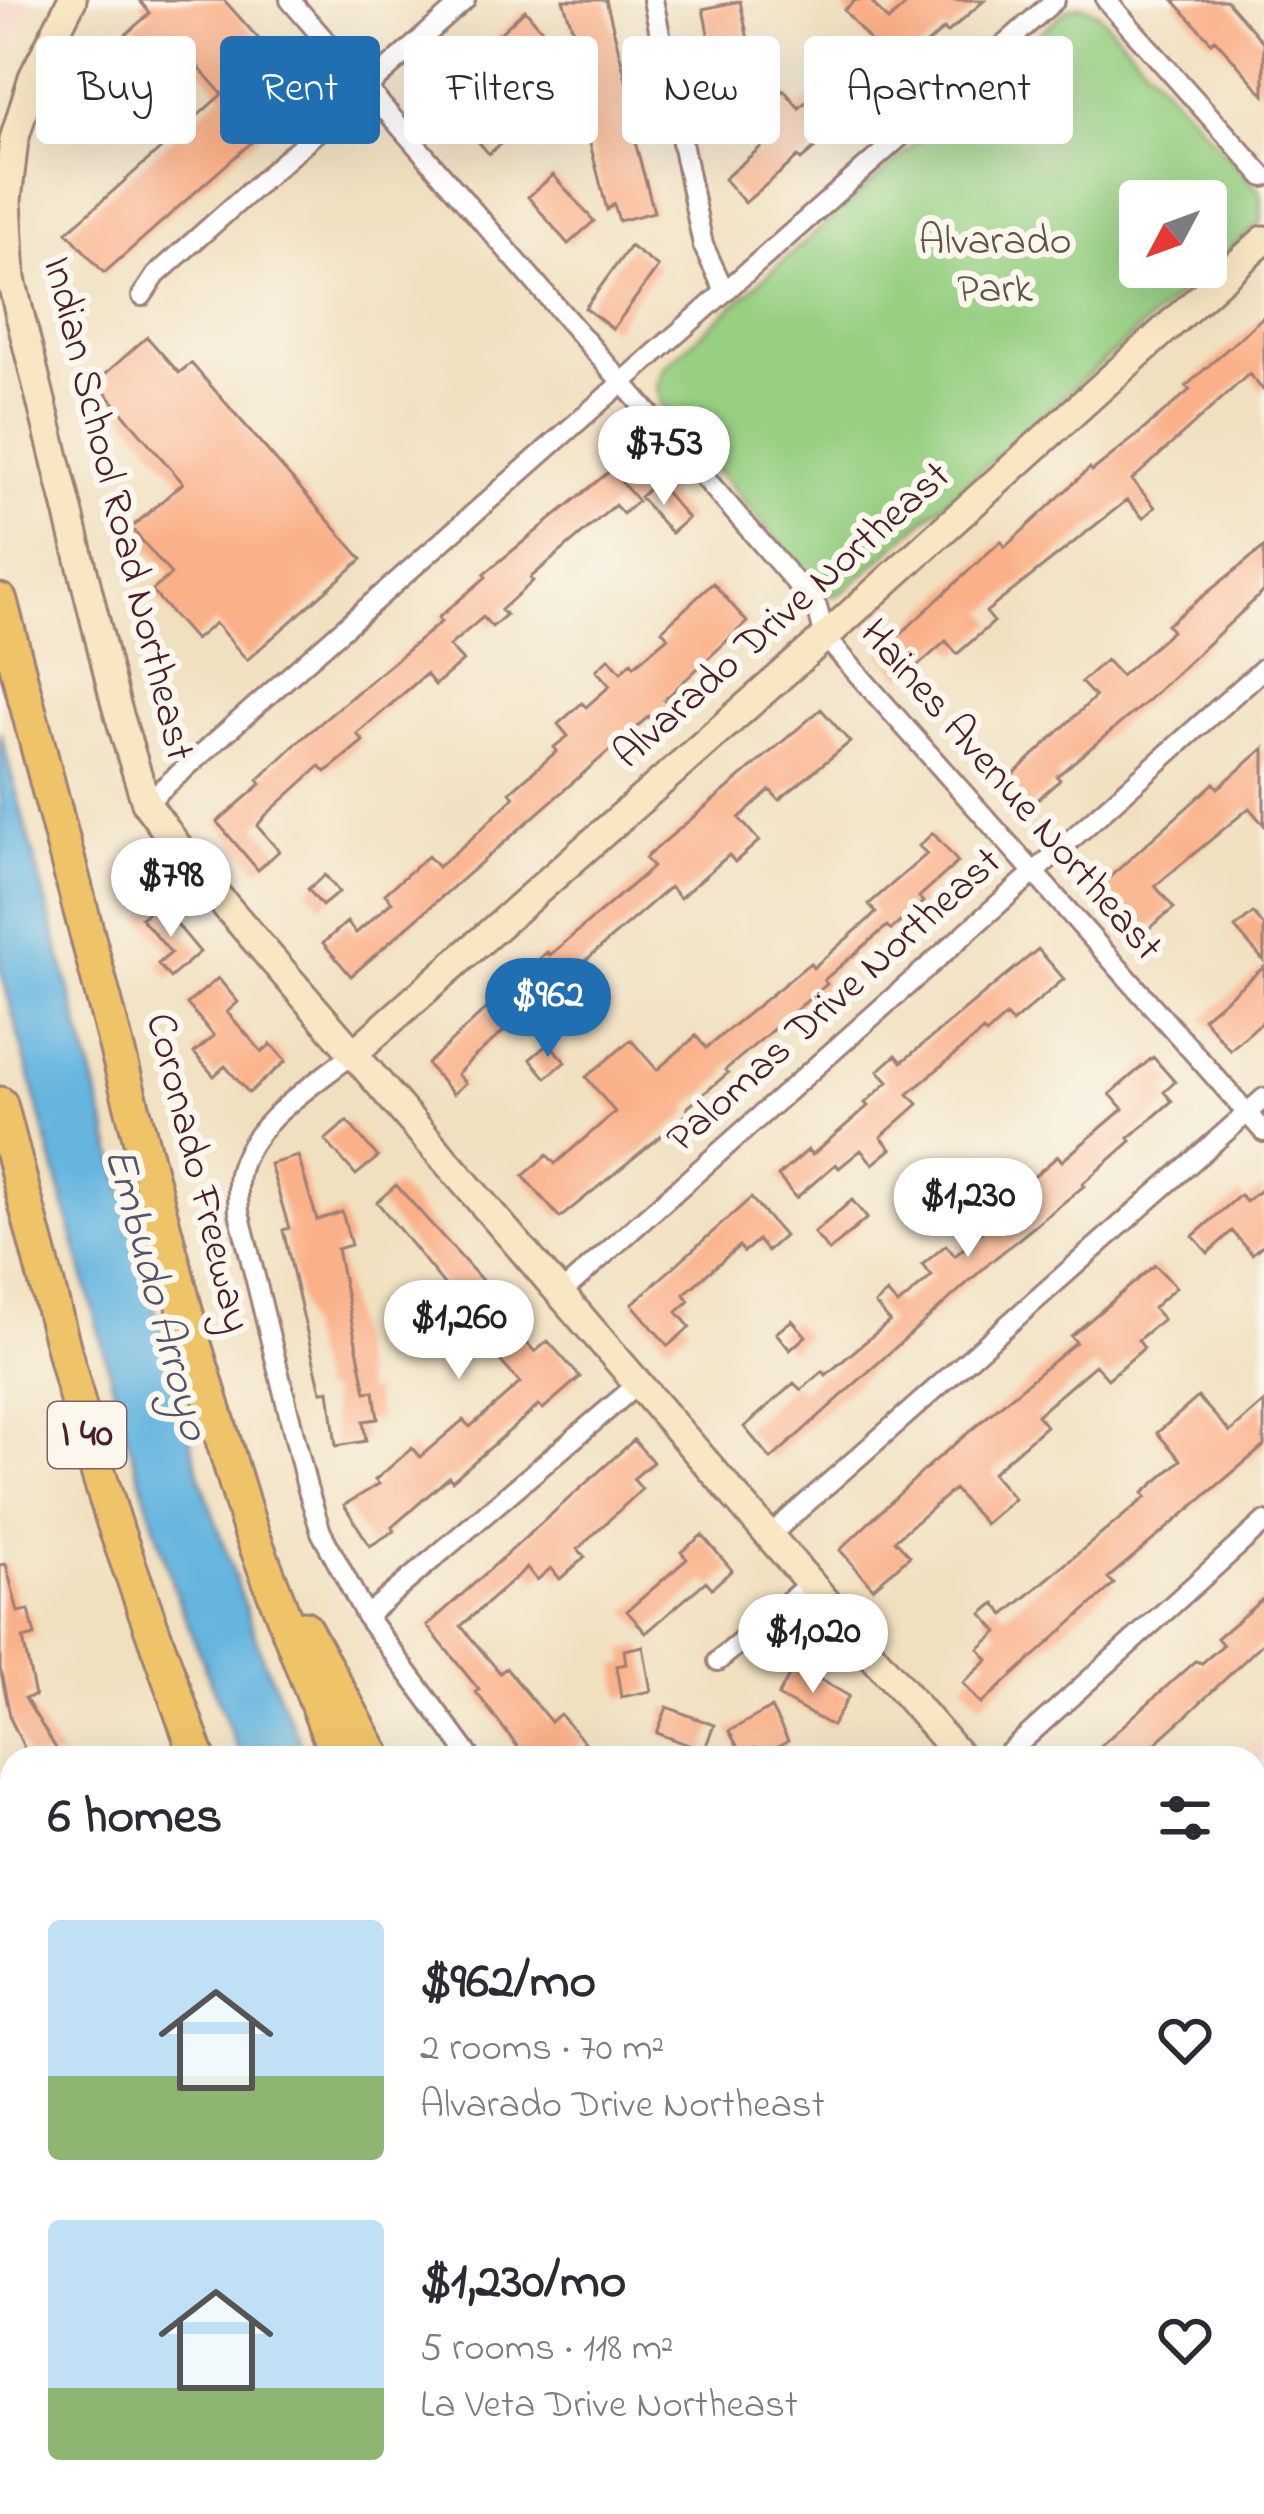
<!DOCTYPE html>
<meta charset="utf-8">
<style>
:root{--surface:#fff;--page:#f2f2f3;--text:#2b2b33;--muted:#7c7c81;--accent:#1f6fb2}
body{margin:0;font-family:"Indie Flower",sans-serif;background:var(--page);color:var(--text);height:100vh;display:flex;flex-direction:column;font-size:45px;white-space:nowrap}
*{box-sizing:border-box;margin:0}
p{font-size:39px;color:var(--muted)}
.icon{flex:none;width:66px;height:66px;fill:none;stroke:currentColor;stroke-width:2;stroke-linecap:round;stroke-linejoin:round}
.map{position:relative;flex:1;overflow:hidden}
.drawer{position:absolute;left:0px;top:1746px;width:1266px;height:768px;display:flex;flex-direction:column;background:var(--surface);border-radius:36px 36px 0 0;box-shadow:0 12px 48px #0002}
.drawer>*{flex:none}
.guide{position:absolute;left:36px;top:36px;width:1194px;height:108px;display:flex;gap:24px}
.needle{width:78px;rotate:229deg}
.fabs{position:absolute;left:1119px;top:180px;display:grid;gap:24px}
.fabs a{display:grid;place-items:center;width:108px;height:108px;border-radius:12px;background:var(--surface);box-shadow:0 12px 48px #0002;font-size:60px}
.price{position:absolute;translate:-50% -102px;padding:0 27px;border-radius:42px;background:#fff;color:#222;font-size:39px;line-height:78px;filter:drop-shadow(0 3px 6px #0008)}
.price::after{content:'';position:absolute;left:50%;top:72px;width:36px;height:27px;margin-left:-18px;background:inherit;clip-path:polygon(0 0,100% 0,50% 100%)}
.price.on{background:var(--accent);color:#fff}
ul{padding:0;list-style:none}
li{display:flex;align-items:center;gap:36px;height:300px;padding:0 48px}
li span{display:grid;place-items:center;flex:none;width:336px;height:240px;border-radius:12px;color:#555}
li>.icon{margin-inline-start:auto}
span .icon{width:144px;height:144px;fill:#fffc;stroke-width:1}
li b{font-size:51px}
h2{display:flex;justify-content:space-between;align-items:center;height:144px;padding:0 48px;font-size:51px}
.pill{padding:0 42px;border-radius:12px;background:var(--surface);box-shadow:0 12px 48px #0002;font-size:42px;line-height:108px}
.pill.on{background:var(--accent);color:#fff}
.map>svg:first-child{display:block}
.built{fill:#f6d1c5}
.green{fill:#98d083;stroke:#717857;stroke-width:3;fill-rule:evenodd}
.water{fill:#65b5df;stroke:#586a85;stroke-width:3}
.building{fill:#fab088}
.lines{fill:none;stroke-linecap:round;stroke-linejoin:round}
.street-casing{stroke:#9e8076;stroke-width:24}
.secondary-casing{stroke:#9e8076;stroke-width:33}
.highway-casing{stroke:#9e8076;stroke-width:39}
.street{stroke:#fff;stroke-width:18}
.secondary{stroke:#f9e7c3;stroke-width:27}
.highway{stroke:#efc469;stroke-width:33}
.labels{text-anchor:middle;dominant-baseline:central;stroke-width:12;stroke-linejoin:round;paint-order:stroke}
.shield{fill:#fbf7ec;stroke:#7f6065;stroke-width:3}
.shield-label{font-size:39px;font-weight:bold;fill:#4a1f2b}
.park-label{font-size:42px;fill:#615445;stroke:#fbf7ec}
.street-label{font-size:42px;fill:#4a1f2b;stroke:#fbf7ec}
.water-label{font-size:45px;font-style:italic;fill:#53546a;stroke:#fbf7ec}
</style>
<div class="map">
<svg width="1264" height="2514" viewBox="0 0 1264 2514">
<rect width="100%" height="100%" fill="#fbf7ec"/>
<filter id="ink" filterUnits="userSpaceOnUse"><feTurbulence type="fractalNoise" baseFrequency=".00833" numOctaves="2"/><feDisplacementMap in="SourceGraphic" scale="24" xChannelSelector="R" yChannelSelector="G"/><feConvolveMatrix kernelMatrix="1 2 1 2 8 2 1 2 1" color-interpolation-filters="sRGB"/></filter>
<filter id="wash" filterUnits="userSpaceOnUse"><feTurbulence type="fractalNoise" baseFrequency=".004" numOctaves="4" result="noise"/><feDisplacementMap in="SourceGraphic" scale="48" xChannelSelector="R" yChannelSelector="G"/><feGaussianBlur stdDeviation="2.7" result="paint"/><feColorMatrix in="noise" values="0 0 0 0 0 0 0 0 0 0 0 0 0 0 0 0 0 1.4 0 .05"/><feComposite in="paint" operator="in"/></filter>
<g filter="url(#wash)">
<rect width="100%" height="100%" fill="#f1e0c0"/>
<path class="built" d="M0 0H32L0 65Z
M1264 1732V1895L1254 1906V1758H1235Z
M12 1956V2502H436V2514H0V1966Z"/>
<path class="green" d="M1081 5 1098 13 1261 193 1262 221 843 592 832 596 820 591 662 405 657 386 664 367 1066 10ZM1140 201H1206V267H1140Z"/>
<path class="water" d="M0 731 199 1473 263 1659 307 1758H241L174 1589 129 1443 0 967Z
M708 2502H784L794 2514H717Z"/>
<g id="blocks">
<path class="building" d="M139 0H224L307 93 104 273 67 232 222 94 174 39 139 70 115 44 150 13Z
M563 0H606L635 115 628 116 654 212 619 221 614 204 607 210 569 61 592 87Z
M856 0H870L888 21 911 0H985L947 33 944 29 840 120 843 124 801 160 798 157 745 203 724 179 777 133 758 111 784 90 799 108 873 44 844 10Z
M1173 0H1226L1264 43V95L1215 39 1211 42Z
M740 1 751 54 714 62 703 9Z
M525 10 556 46 543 57 535 48 481 94 514 132 489 154 436 93Z
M553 175 594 221 568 244 528 197Z
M630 246 658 267 613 329 585 308Z
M1264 316V391L1249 374 1132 480 1155 507 1143 518 1127 500 986 612 994 622 957 654 946 641 904 678 881 652 1001 541 1005 547 1090 468 1092 471 1136 436 1190 390 1186 386Z
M147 337 179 373 191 363 362 559 247 660 215 623 195 640 152 591 171 574 131 528 183 483 96 382Z
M611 470 638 501 623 514 615 505 530 578 533 581 501 610 506 615 492 627 483 617 449 646 463 661 435 685 426 674 357 734 363 741 326 772 320 766 266 815 257 826 279 851 258 870 217 822 261 784 258 780 299 741 441 622 438 618 486 577 484 574Z
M657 482 688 518 671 533 640 497Z
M1264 547V591L1145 703 1057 776 1060 780 1023 812 1001 786 1095 697 1081 682 1106 660 1121 676 1172 631 1167 625Z
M713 583 747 622 664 700 674 711 658 725 649 716 351 976 323 943 347 922 356 933 392 902 385 894 428 856 438 867 470 840 514 797 510 792 557 751 554 747 568 736 558 724 582 703 586 707 610 686 596 670 609 658 621 672 631 662 634 666 668 637 662 630Z
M821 709 850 742 779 800 770 790 739 818 759 841 735 862 729 855 680 898 670 887 474 1057 457 1074 465 1083 453 1094 427 1064 547 952 550 955 653 867 645 858Z
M1264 748V825L1249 808 1155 886 1174 908 1142 934 1101 885 1214 783 1218 788Z
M933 833 958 862 919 897 923 902 891 930 887 926 824 980 827 984 725 1070 728 1073 687 1108 690 1112 560 1218 523 1176 547 1155 555 1164 615 1112 586 1077 631 1040 657 1070 696 1036 706 1048 810 963 813 968 876 913 869 904 927 854 919 846Z
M325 875 339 892 322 906 308 889Z
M159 903 200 952 170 978 158 964 171 953 141 918Z
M1253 913 1264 926V961L1235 928Z
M1038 949 1064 979 1012 1023 1006 1016 986 1034 983 1031 908 1094 918 1104 881 1137 891 1149 873 1164 861 1150 839 1168 836 1164 796 1198 778 1176 808 1150 812 1155 868 1106 865 1103 888 1082 878 1071 896 1055 902 1062Z
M1264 967V1020L1230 1050 1203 1018Z
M218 978 238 1002 227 1012 262 1052 271 1044 286 1061 249 1093 225 1066 214 1076 194 1053 214 1036 187 1004Z
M549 1043 565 1062 546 1078 530 1059Z
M1153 1057 1175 1082 1164 1092 1172 1101 1129 1138 1131 1141 1082 1184 1084 1186 993 1260 771 1459 744 1427 794 1383 801 1390 823 1371 826 1375 890 1321 875 1304 887 1293 898 1305 932 1276 922 1265 946 1245 955 1256 1029 1189 1025 1184 1058 1156 1062 1161 1123 1109 1110 1094Z
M347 1121 378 1157 356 1175 325 1140Z
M298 1156 317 1220 342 1212 351 1245 337 1249 366 1392 374 1391 378 1419 363 1421 366 1441 336 1446 329 1390 321 1392 283 1230 289 1228 270 1164Z
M396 1185 516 1318 510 1324 535 1352 548 1341 580 1377 543 1409 539 1405 452 1481 449 1477 392 1527 394 1531 370 1546 344 1505 379 1484 375 1480 412 1448 420 1457 463 1420 470 1427 520 1383 478 1336 464 1348 450 1331 472 1312 449 1286 447 1288 377 1202Z
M1264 1187V1244L1252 1254 1232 1231 1208 1253 1193 1236 1240 1195 1246 1202Z
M751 1198 784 1236 767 1251 758 1240 744 1252 739 1246 684 1294 689 1301 677 1312 690 1327 668 1346 632 1304Z
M852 1200 867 1218 829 1251 814 1233Z
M1155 1265 1176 1287 1153 1308 1163 1319 1138 1340 1144 1348 1108 1379 1095 1365 1037 1415 1046 1426 992 1473 1014 1499 985 1524 954 1489 895 1540 910 1556 873 1588 840 1550 932 1463 1076 1342 1071 1336Z
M792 1320 806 1336 790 1350 776 1333Z
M1198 1397 1230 1432 1264 1402V1446L1108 1578 1114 1584 981 1704 963 1683 988 1660 979 1649 998 1632 982 1614 995 1603 1004 1615 1146 1497 1143 1493 1181 1460 1157 1433Z
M634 1440 653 1462 633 1479 642 1489 578 1549 585 1557 560 1579 551 1568 537 1580 527 1568 461 1626 500 1673 506 1668 551 1722 560 1714 584 1742 566 1758H526L476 1692 479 1690 427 1626Z
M702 1535 732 1570 712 1588 706 1581 646 1633 627 1611 687 1559 681 1552Z
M6 1564 18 1612 29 1610 35 1636 23 1639 35 1696 25 1698 62 1758H29L11 1720 0 1668V1565Z
M1264 1598V1642L1186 1716 1139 1758H1087L1195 1661 1202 1663 1223 1645 1217 1638Z
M643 1646 651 1691 621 1697 616 1666 626 1664 624 1650Z
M795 1665 849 1696 832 1726 778 1696Z
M667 1707 714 1725 704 1751 657 1733Z
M771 1708 788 1741 760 1757 755 1748 742 1755 729 1731Z"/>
</g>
</g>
<g filter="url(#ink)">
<use href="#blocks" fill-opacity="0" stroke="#9e8076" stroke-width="3"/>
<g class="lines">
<defs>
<path id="street" d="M290 0 817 607 825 637 1264 1132
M653 0 703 245 725 292
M1106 0 1264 177
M142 296 156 275 465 0
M146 803 1055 0
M355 1052C315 1085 251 1121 239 1174 237 1186 238 1200 239 1212L307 1487 321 1532 366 1616 471 1758
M561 1293 1264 668
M769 1536 1264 1098
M366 1616 639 1383
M718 1661 809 1584
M1003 1758 1264 1522
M0 1798 12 1815
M0 1925 12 1915"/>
<path id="secondary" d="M72 0 33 77 14 140 7 200 11 279 116 705 146 803 194 869 961 1758
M355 1052 825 637 1264 240
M1254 1934 1264 1922
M1254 2018 1264 2005
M1254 2094 1264 2106
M911 2514 916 2502"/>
<path id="highway" d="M0 601 194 1344 250 1529 338 1758
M0 1104 85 1431 117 1532 198 1758
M304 1628 375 1758
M466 2502 467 2514
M663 2502 673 2514
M818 2502 828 2514
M961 2502 973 2514"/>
</defs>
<use href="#street" class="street-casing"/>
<use href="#secondary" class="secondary-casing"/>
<use href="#highway" class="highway-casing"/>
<use href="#street" class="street"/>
<use href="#secondary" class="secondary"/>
<use href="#highway" class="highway"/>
</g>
</g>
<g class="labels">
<rect class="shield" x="48" y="1402" width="78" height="66" rx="9"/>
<g class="shield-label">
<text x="87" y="1435">I 40</text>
</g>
<g class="park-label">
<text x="995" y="242">Alvarado<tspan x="995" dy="48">Park</tspan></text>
</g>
<g class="street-label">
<text transform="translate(117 509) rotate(76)">Indian School Road Northeast</text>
<text transform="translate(783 616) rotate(-42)">Alvarado Drive Northeast</text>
<text transform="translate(1010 791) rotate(49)">Haines Avenue Northeast</text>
<text transform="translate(835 1001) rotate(-42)">Palomas Drive Northeast</text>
<text transform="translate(197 1173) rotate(76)">Coronado Freeway</text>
</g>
<g class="water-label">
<text transform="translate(155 1294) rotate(75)">Embudo Arroyo</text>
</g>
</g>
</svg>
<div class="fabs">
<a><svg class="needle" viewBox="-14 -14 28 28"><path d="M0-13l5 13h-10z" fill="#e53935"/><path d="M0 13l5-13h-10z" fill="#7c7c81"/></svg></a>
</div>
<b class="price" style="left:664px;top:508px">$753</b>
<b class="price" style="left:171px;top:940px">$798</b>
<b class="price on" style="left:548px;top:1060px">$962</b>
<b class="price" style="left:968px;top:1260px">$1,230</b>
<b class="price" style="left:459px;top:1382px">$1,260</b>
<b class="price" style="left:813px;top:1696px">$1,020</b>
<div class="guide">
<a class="pill">Buy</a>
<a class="pill on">Rent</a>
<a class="pill">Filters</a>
<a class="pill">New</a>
<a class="pill">Apartment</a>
</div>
<section class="drawer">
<h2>6 homes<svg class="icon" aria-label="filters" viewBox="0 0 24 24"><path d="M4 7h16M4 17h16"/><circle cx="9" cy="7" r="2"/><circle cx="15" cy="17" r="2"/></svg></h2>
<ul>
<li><span style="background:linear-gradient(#bfe0f5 65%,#8fb573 0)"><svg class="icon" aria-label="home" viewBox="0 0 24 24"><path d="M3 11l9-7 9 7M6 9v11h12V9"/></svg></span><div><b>$962/mo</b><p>2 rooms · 70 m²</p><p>Alvarado Drive Northeast</p></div><svg class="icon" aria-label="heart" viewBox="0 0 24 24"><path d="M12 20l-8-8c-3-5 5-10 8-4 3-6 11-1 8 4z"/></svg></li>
<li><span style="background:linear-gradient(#bfe0f5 70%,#8fb573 0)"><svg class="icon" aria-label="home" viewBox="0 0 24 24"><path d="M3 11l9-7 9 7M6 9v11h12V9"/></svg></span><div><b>$1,230/mo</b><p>5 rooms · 118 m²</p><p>La Veta Drive Northeast</p></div><svg class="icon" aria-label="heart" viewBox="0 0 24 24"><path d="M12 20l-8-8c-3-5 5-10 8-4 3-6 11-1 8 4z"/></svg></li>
</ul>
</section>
</div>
